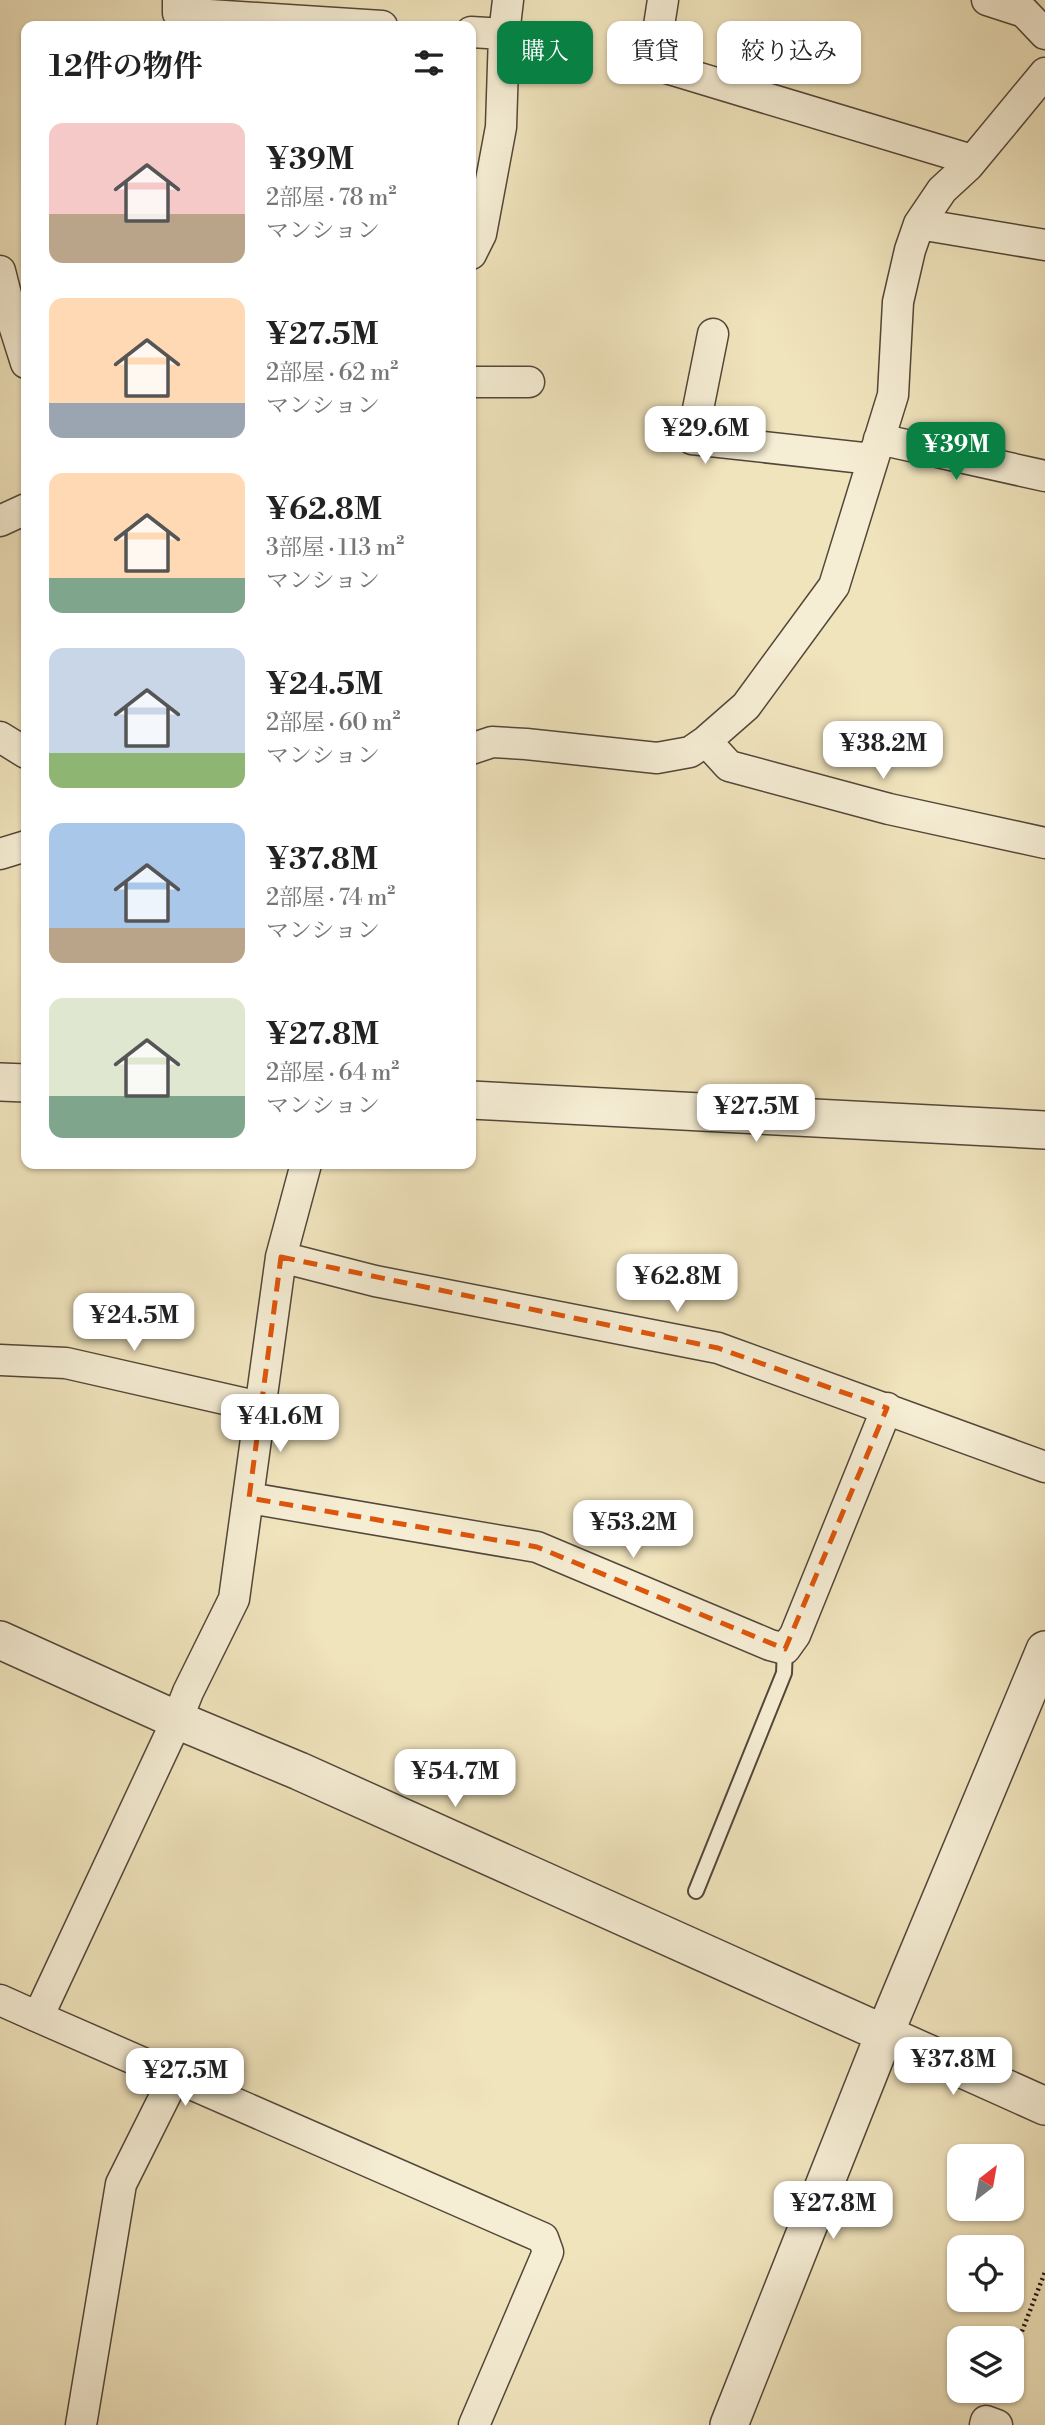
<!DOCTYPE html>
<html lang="ja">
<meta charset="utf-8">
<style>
:root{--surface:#fff;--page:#f2f2f2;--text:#222;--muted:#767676;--accent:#0b8043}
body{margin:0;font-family:"Libre Bodoni","Noto Serif JP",serif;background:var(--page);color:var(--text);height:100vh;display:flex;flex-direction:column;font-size:26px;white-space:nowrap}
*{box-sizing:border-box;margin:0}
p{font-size:23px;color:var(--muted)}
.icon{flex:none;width:38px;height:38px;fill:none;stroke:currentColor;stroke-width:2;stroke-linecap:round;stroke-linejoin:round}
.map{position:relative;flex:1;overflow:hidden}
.side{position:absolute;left:21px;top:21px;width:455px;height:1148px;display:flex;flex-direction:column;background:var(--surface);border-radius:14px;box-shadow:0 2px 5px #0004}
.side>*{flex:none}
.guide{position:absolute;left:497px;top:21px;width:443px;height:63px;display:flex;gap:14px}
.needle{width:46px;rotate:31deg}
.tools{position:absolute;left:947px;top:2144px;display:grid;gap:14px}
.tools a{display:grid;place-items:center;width:77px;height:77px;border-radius:14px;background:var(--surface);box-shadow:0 2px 5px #0004;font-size:35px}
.price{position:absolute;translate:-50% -60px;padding:0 16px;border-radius:14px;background:#fff;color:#222;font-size:23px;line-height:46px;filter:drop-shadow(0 2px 4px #0008)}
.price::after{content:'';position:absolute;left:50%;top:42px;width:21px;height:16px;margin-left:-10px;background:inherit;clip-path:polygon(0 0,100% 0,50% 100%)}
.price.active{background:var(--accent);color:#fff}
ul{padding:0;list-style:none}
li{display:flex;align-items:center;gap:21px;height:175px;padding:0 28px}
li span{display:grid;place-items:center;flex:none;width:196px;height:140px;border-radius:14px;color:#555}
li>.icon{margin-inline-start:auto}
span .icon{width:84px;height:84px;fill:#fffc;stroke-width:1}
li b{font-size:30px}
h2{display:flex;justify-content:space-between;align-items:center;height:84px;padding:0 28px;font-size:30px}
.chip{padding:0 24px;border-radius:14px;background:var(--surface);box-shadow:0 2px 5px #0004;font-size:24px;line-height:63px}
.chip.active{background:var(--accent);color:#fff}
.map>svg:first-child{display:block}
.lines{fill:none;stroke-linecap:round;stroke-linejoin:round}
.service-casing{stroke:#534739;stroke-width:18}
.minor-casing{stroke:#534739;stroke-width:33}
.tertiary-casing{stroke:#534739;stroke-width:40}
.path{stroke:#1f130d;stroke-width:4.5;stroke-dasharray:2 3.5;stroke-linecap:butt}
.service{stroke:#f5edd4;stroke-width:14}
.minor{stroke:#f5edd4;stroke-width:30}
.tertiary{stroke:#f5edd4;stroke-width:37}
.marked{fill:none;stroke:#de560c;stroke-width:5;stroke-dasharray:14 9;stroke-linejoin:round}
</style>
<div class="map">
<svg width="1045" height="2425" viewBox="0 0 1045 2425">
<rect width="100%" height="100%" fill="#f0e4bd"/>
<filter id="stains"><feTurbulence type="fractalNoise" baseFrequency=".00286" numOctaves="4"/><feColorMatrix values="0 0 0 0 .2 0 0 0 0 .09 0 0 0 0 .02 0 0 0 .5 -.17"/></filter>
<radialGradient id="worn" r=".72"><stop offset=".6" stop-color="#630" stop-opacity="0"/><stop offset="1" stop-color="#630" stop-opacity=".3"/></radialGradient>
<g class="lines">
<defs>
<path id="service" d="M696 1891 784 1673 785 1649"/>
<path id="minor" d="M178 0V13L382 26
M663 0 653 64 972 160
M987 0 1024 12 1045 34
M471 32 504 34
M919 224 1045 245
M471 254 481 234 501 127 504 34 508 0
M0 271 13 322 26 363
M713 334 692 439 872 459
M471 382H529
M879 439 1045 476
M0 521 26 509
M0 737 26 753
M706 741 729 766 889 809 1045 843
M471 749 492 742 526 744 657 758 690 752 706 741 746 706 834 586 893 395 898 302 910 250 919 224 942 190 968 166 1045 73
M0 854 26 846
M306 1164 281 1257 234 1599 188 1692 177 1720 38 2017 543 2238 548 2252 474 2425
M281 1257 375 1281 718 1348 1045 1467
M0 1360 66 1363 260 1407
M249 1498 537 1547 770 1645 785 1649 795 1635 887 1408
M0 2000 38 2017
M81 2425 121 2184 175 2076
M985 2425 986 2421 997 2425"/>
<path id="tertiary" d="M0 1082 26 1083
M471 1100 1045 1130
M0 1640 177 1720 299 1771 1045 2106
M729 2425 884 2035 1045 1650"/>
</defs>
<use href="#service" class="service-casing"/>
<use href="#minor" class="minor-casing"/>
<use href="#tertiary" class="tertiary-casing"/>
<path class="path" d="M1012 2357 1045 2272"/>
<use href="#service" class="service"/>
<use href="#minor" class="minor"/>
<use href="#tertiary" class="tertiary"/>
</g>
<path class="marked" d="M281 1257 718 1348 887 1408 785 1649 537 1547 249 1498Z"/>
<rect width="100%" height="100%" filter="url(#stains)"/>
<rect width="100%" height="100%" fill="url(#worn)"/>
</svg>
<div class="tools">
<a><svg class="needle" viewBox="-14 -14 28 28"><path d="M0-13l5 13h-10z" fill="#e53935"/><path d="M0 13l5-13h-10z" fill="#767676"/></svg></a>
<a><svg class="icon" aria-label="locate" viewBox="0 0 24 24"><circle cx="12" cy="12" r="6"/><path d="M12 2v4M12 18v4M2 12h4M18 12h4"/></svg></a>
<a><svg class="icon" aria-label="layers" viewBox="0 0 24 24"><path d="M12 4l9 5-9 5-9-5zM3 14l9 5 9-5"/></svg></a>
</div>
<b class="price" style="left:705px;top:466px">¥29.6M</b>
<b class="price active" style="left:956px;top:482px">¥39M</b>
<b class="price" style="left:883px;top:781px">¥38.2M</b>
<b class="price" style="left:756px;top:1144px">¥27.5M</b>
<b class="price" style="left:677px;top:1314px">¥62.8M</b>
<b class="price" style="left:134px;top:1353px">¥24.5M</b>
<b class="price" style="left:280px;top:1454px">¥41.6M</b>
<b class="price" style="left:633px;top:1560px">¥53.2M</b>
<b class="price" style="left:455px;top:1809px">¥54.7M</b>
<b class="price" style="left:953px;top:2097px">¥37.8M</b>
<b class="price" style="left:185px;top:2108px">¥27.5M</b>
<b class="price" style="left:833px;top:2241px">¥27.8M</b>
<div class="guide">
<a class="chip active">購入</a>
<a class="chip">賃貸</a>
<a class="chip">絞り込み</a>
</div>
<section class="side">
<h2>12件の物件<svg class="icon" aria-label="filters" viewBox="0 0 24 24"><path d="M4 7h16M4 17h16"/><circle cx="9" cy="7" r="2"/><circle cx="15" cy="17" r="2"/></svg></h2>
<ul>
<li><span style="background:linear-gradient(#f6c9c9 65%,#b9a48a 0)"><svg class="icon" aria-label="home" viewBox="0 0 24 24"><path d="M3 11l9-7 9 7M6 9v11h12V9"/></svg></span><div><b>¥39M</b><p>2部屋 · 78 m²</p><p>マンション</p></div></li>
<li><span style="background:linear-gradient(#ffd9b3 75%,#9aa5b1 0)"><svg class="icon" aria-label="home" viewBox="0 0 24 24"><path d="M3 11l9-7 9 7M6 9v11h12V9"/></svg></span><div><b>¥27.5M</b><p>2部屋 · 62 m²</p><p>マンション</p></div></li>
<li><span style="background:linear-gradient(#ffd9b3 75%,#7fa58c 0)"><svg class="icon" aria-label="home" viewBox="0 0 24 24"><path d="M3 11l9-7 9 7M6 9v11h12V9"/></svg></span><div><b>¥62.8M</b><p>3部屋 · 113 m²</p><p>マンション</p></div></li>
<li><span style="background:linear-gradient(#c9d6e8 75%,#8fb573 0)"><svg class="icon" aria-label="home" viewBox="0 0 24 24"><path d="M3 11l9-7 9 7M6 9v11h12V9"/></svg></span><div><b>¥24.5M</b><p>2部屋 · 60 m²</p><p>マンション</p></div></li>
<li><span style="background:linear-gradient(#a9c7e8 75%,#b9a48a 0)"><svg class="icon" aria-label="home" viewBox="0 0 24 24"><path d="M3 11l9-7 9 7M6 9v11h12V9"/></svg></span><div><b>¥37.8M</b><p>2部屋 · 74 m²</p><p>マンション</p></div></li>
<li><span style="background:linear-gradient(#dfe7d0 70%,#7fa58c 0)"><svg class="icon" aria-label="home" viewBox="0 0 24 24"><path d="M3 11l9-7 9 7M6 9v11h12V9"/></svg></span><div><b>¥27.8M</b><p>2部屋 · 64 m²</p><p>マンション</p></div></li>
</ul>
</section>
</div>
